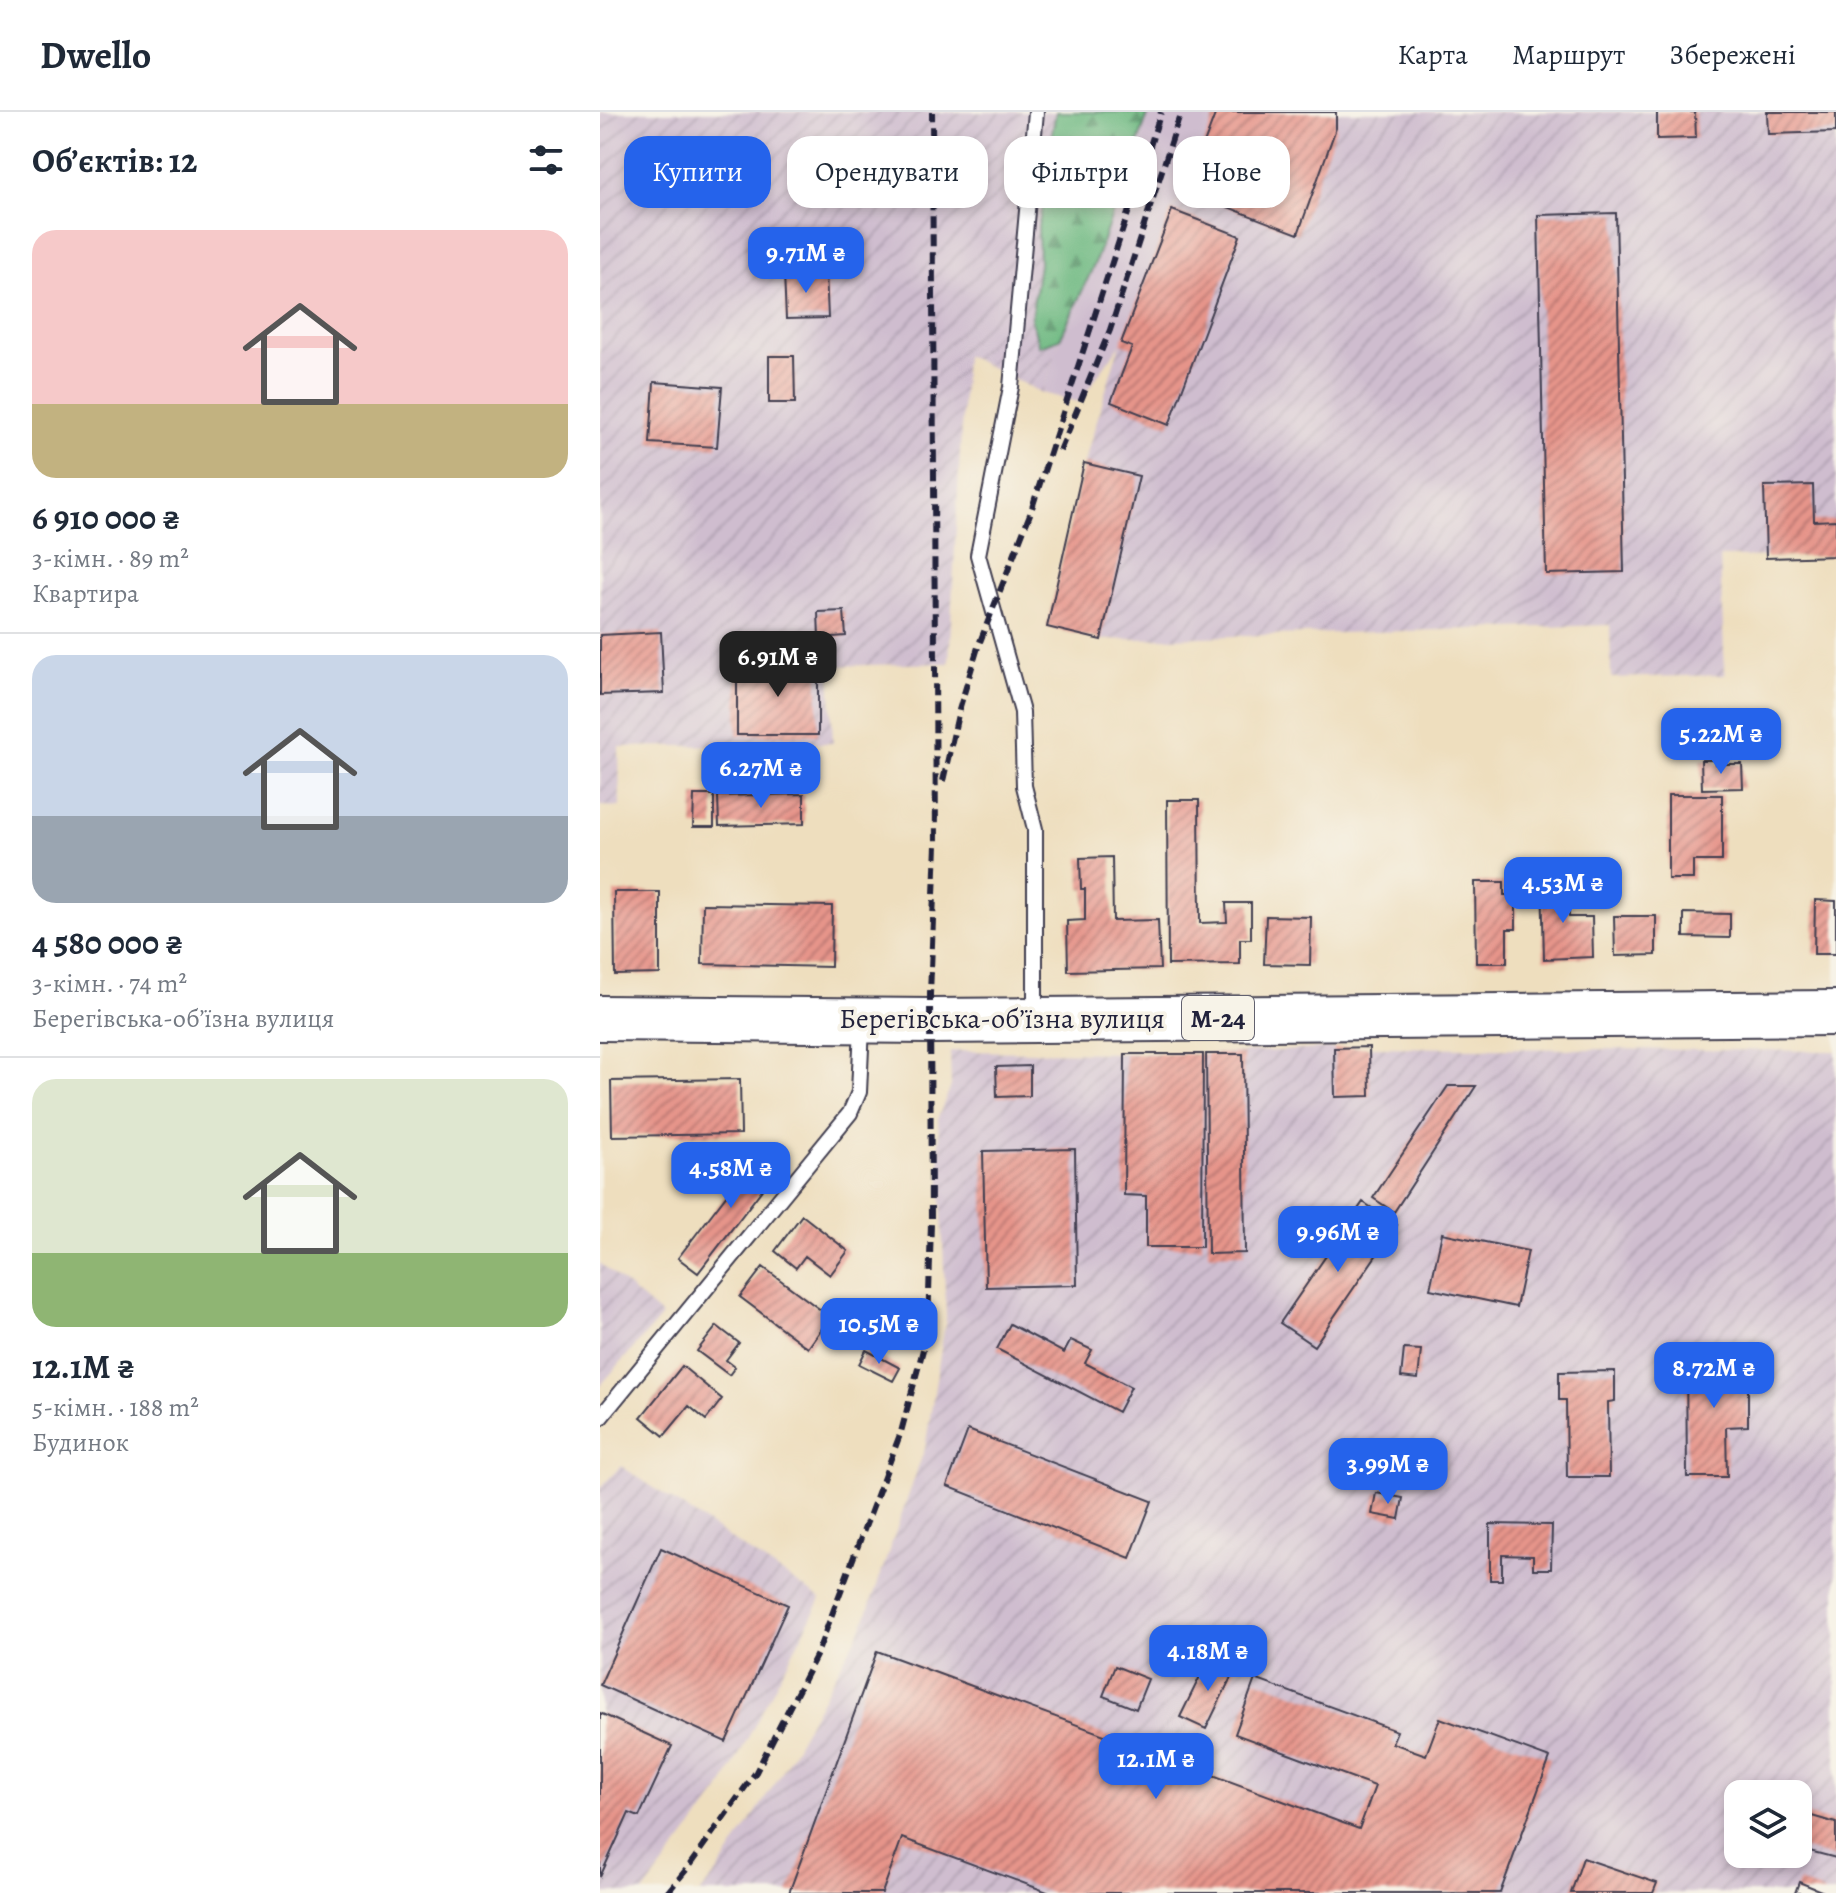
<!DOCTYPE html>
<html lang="uk">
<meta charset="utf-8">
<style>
:root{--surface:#fff;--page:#f2f2f3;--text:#1f2937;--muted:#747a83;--line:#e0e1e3;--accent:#2563eb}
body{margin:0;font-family:Alegreya,serif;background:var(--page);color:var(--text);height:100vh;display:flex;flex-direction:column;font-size:30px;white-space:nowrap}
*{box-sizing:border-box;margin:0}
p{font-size:26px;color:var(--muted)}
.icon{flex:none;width:44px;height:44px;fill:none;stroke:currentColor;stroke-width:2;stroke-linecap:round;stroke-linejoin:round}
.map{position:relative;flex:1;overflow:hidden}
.sheet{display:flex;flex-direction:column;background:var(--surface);width:600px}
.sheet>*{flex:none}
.guide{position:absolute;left:24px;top:24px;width:760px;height:72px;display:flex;gap:16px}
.controls{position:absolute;left:1124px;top:1668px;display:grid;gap:16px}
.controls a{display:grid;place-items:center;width:88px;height:88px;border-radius:16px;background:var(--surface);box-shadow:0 4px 12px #0003;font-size:40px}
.price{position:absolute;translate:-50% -68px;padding:0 18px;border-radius:16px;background:var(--accent);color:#fff;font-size:26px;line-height:52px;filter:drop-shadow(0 2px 4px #0008)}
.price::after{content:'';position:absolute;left:50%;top:48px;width:24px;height:18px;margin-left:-12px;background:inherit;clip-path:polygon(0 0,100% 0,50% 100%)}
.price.selected{background:#222;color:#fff}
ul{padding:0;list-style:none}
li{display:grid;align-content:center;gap:16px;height:424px;padding:0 32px}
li+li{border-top:2px solid var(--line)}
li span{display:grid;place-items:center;height:248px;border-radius:24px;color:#555}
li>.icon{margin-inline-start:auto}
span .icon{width:144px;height:144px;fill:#fffc;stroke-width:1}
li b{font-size:34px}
h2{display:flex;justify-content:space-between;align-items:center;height:96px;padding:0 32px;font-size:34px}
.chip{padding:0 28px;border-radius:24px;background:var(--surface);box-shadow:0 4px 12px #0003;font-size:28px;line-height:72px}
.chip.selected{background:var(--accent);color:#fff}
header{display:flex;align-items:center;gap:48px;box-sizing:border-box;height:112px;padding:0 40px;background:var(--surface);border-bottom:2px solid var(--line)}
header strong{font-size:38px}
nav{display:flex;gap:44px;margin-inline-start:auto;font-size:28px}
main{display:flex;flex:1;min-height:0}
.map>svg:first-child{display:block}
.industrial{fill:url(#industrial-furrows);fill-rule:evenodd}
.railway{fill:#cfbdcf}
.forest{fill:url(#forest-firs);stroke:#476d5e;stroke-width:2}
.building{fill:url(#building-hatch)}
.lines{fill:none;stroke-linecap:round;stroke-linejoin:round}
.lane-casing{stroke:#413e4f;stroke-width:18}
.highway-casing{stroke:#413e4f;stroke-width:48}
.lane{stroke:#fff;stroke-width:14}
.highway{stroke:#fff;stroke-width:44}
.rail{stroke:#22223b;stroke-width:6;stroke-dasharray:12 6;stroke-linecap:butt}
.labels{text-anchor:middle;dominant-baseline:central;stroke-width:7;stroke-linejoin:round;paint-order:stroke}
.shield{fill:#f7f3e8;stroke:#62616f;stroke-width:2}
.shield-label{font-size:26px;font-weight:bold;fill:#22223b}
.street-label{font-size:28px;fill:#22223b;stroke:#f7f3e8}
</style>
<header>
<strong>Dwello</strong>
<nav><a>Карта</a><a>Маршрут</a><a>Збережені</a></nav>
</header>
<main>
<section class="sheet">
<h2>Об’єктів: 12<svg class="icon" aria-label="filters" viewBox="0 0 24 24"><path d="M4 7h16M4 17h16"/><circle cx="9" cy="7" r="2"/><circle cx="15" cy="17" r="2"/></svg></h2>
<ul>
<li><span style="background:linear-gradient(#f6c9c9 70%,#c2b280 0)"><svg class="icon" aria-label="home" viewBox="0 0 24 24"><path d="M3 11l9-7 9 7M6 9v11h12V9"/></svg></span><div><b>6 910 000 ₴</b><p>3-кімн. · 89 m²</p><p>Квартира</p></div></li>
<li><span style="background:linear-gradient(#c9d6e8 65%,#9aa5b1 0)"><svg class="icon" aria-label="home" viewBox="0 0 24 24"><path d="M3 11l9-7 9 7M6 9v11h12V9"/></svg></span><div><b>4 580 000 ₴</b><p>3-кімн. · 74 m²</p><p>Берегівська-обʼїзна вулиця</p></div></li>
<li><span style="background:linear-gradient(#dfe7d0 70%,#8fb573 0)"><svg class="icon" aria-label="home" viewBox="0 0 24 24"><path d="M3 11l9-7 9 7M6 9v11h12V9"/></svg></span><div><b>12.1M ₴</b><p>5-кімн. · 188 m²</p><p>Будинок</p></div></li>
</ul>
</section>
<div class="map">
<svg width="1236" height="1781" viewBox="0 0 1236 1781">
<defs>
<pattern id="industrial-furrows" width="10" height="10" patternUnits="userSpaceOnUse" patternTransform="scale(2)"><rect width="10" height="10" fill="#cfbdcf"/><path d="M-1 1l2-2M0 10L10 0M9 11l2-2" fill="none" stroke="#b1a2b3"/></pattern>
<pattern id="forest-firs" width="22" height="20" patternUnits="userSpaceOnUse" patternTransform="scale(2)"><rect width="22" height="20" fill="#6cb880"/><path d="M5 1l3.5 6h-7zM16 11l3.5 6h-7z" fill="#58956a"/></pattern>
<pattern id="building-hatch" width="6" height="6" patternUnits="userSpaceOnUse" patternTransform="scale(2)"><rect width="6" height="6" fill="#e6948a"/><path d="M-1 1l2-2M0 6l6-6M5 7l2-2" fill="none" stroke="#ba7872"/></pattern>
</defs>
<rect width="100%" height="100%" fill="#f7f3e8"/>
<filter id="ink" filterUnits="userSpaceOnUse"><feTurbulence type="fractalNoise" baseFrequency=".0125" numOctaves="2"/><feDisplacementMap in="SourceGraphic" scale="16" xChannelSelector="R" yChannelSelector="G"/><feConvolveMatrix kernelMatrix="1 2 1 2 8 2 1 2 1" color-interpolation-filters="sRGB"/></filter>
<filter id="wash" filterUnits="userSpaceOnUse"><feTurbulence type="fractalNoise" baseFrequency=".006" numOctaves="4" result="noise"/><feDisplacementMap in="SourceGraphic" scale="32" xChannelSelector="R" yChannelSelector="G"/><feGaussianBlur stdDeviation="1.8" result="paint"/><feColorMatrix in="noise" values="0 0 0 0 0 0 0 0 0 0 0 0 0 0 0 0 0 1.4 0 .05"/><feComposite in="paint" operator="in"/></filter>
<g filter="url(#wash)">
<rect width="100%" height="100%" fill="#eedebe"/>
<path class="industrial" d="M0 0H538L442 281 365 243 349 551 230 554 233 631 19 635 20 695 0 694Z
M616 0H1236V444L1120 445 1125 563 1011 566 1010 513 501 528 447 515 484 351 517 241 572 98 586 79Z
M769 935 1236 939V1781H100L117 1761 179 1665 263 1513 325 1336 346 1206 338 1005 351 974 350 939 606 942ZM1138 1682H1198V1742H1138Z
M0 1151 62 1204 0 1274Z
M21 1354 221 1487 120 1679 43 1781H0V1376Z"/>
<path class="railway" d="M538 0H616L586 79 571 98 521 231 479 290 442 281Z"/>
<path class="forest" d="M456 0H549L494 153 460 227 439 234 431 207 439 152 438 114 449 69 450 32Z"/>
<g id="blocks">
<path class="building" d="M616 0H736V16L698 122 586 79Z
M1057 0H1095L1096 26 1057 27Z
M1167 0H1236V20L1168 22Z
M572 98 640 124 569 313 511 290 532 235 521 231Z
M1016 101 1024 460 946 462 938 103Z
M226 159 228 206 186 207 184 161Z
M169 244H194L195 291H169Z
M54 270 122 275 117 335 50 331Z
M484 351 539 364 501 528 447 515Z
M1213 373 1214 409 1236 408V444L1166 446 1164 374Z
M244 499 246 524 219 526 218 500Z
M61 520 64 581 0 583V523Z
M137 551H218V623H137Z
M1101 648H1115V652H1142L1143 676 1102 677Z
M204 682V712L119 714 118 684Z
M94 683H114V715H93Z
M1068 683H1122V749H1093V767H1068Z
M567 688H599L600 811 627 810 626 791H651V827H640V852L568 853Z
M512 745 513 809 558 808 560 857 468 859 467 809 485 808V777H481L480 746Z
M962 764V786H968L969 805H992L993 845 944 847 942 765Z
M875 770H904V783H916V817H907V851H876Z
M14 780H60V862L15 863Z
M1215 788 1236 789V842H1214Z
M103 792 232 794 231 855 102 852Z
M1084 801 1130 802V826L1084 825Z
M666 804 711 805 710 853 664 852Z
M1014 804H1056V843L1015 844Z
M769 935 770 984 735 985 734 936Z
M525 942H603L602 1135H546V1084L524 1083Z
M606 942H643L645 1141 608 1142Z
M430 954V984L397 985 396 955Z
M140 967 141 1022 12 1024 11 969Z
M848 974H876L794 1100 773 1086Z
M164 1034 184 1049 98 1161 78 1146Z
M475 1037 477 1173 386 1175 383 1039Z
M763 1090 797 1113 714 1234 680 1211Z
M202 1103 248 1139 230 1163 205 1144 196 1156 175 1139Z
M842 1121 928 1139 916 1195 830 1177Z
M163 1155 230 1205 208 1236 140 1185Z
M410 1212 464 1241 471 1228 492 1238 485 1251 531 1275 518 1300 397 1237Z
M117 1214 139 1231 126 1248 135 1255 129 1263 97 1239Z
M804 1237 821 1238 818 1267 801 1265Z
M266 1238 300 1256 293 1269 259 1252Z
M1086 1244H1148V1314L1126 1315 1127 1365H1087Z
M82 1254 122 1287 106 1308 89 1294 64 1324 41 1305Z
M1015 1259V1289L1008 1290 1009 1365H967L966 1288H959V1260Z
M368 1318 552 1389 530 1446 347 1374Z
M776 1381 803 1386 799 1407 772 1402Z
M890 1412 952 1413 951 1457H933V1444L902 1443V1468H890Z
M61 1436 188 1493 126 1630 0 1573Z
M277 1539 759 1717 775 1674 635 1622 655 1567 797 1619 792 1631 826 1643 840 1606 950 1646 900 1781H450L302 1726 282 1781H189Z
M610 1544 635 1557 606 1617 580 1605Z
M515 1554 548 1567 536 1597 503 1584Z
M0 1601 72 1634 39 1705 29 1701 0 1765Z
M1198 1700 1236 1711V1746L1198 1736Z
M983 1746 1057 1771 1053 1781H971Z
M1199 1770 1226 1781H1195Z"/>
</g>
</g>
<g filter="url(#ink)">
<use href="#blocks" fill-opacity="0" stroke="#413e4f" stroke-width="2"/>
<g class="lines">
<defs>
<path id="lane" d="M435 904V717L424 674 422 600 378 443 411 275 436 0
M0 1306 250 1001 259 980 262 914"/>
<path id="highway" d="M0 906 331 909 1236 901"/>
</defs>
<use href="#lane" class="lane-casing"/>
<use href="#highway" class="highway-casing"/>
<use href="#lane" class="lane"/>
<use href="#highway" class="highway"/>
<path class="rail" d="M460 339 510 218 581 0
M343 669 359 598 378 535 430 402 561 0
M67 1781 86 1758 156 1660 217 1542 301 1320 328 1219 331 1110 330 882 336 733 332 0"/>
</g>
</g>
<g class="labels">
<rect class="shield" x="582" y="884" width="72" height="44" rx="6"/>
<g class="shield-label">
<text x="618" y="906">М-24</text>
</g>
<g class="street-label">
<text x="402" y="907">Берегівська-обʼїзна вулиця</text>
</g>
</g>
</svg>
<div class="controls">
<a><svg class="icon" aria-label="layers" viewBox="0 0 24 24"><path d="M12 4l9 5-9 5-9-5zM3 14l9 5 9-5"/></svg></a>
</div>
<b class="price" style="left:206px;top:183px">9.71M ₴</b>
<b class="price selected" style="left:178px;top:587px">6.91M ₴</b>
<b class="price" style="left:1121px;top:664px">5.22M ₴</b>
<b class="price" style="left:161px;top:698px">6.27M ₴</b>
<b class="price" style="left:963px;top:813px">4.53M ₴</b>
<b class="price" style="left:131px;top:1098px">4.58M ₴</b>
<b class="price" style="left:738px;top:1162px">9.96M ₴</b>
<b class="price" style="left:279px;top:1254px">10.5M ₴</b>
<b class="price" style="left:1114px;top:1298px">8.72M ₴</b>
<b class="price" style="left:788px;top:1394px">3.99M ₴</b>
<b class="price" style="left:608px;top:1581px">4.18M ₴</b>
<b class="price" style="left:556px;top:1689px">12.1M ₴</b>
<div class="guide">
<a class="chip selected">Купити</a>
<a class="chip">Орендувати</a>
<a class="chip">Фільтри</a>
<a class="chip">Нове</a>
</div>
</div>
</main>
